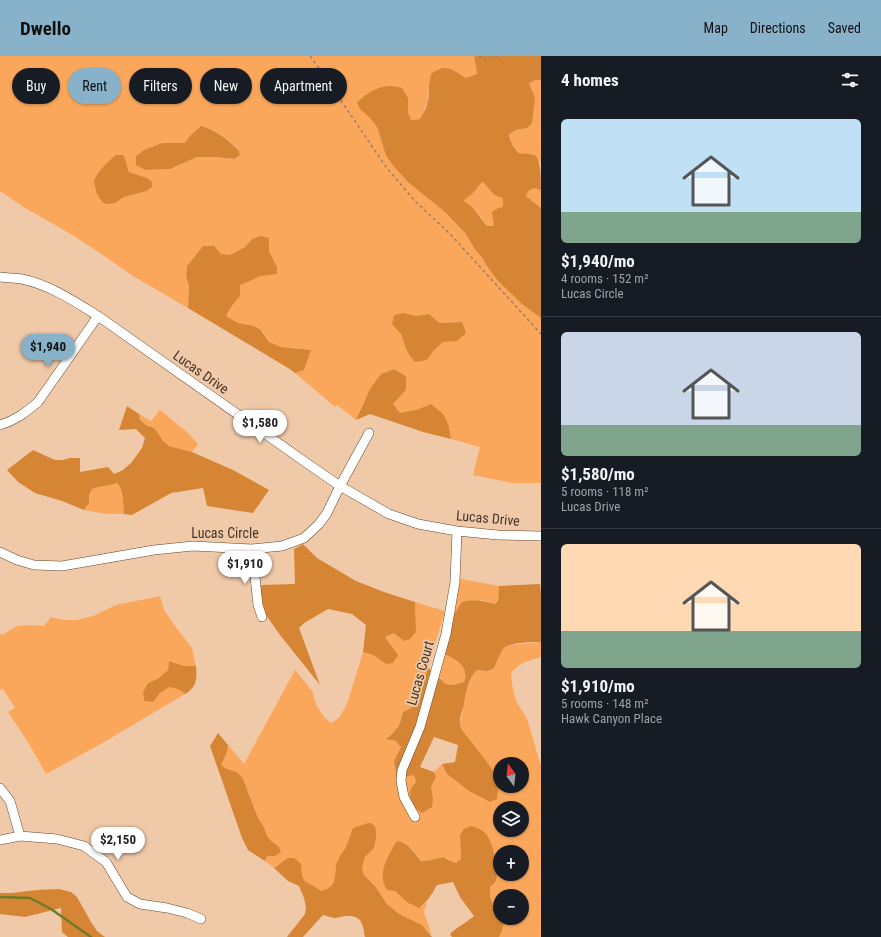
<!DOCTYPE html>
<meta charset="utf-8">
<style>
:root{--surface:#171b24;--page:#20242c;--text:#f1f3f6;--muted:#9ea1a6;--line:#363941;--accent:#88b2c9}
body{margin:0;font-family:"Roboto Condensed",sans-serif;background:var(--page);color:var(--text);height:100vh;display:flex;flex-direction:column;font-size:15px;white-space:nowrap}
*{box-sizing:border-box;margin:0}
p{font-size:13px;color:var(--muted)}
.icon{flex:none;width:22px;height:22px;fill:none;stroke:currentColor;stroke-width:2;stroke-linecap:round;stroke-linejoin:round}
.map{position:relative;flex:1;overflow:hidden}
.panel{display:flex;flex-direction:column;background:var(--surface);width:340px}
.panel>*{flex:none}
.top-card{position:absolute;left:12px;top:12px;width:380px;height:36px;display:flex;gap:8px}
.needle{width:26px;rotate:345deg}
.buttons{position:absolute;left:493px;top:701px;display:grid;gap:8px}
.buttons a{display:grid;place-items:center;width:36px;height:36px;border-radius:50%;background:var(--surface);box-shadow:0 1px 3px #0004;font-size:20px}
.price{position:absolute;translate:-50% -34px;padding:0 9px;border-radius:14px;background:#fff;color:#222;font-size:13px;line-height:26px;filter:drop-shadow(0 1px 2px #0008)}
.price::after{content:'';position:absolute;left:50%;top:24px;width:12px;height:9px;margin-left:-6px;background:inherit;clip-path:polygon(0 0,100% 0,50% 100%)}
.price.active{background:var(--accent);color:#111}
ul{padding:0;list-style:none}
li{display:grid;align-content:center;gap:8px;height:212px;padding:0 20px}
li+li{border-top:1px solid var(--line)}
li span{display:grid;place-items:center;height:124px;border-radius:6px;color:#555}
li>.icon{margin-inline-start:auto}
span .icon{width:72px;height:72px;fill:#fffc;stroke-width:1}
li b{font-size:17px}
h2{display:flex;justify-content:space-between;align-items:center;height:48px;padding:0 20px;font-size:17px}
.chip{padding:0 14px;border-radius:18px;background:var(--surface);box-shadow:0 1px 3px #0004;font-size:14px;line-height:36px}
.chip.active{background:var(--accent);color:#111}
header{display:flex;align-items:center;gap:24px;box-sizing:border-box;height:56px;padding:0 20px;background:var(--accent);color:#111}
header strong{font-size:19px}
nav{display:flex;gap:22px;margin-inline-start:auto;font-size:14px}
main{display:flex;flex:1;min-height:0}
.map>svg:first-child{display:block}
.green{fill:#faa75b;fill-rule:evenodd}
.forest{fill:#d68535;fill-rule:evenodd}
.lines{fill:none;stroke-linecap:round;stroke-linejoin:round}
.stream{stroke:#6e7a29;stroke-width:2.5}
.minor-casing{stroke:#664529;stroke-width:10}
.path{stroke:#997f68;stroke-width:1.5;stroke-dasharray:3 3;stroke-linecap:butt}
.minor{stroke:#fff;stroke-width:9}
.labels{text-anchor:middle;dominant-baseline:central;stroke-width:3.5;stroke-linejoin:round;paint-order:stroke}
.street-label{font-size:14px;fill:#453629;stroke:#f0c9a9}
</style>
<header>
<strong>Dwello</strong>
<nav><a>Map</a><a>Directions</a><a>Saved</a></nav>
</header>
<main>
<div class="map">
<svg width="541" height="881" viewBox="0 0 541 881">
<rect width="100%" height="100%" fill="#f0c9a9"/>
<path class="green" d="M0 0H474L477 18 466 22 458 16 448 12 429 30C429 43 426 51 420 63L411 64 408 56V42L369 61 377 71 386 100 395 112 409 127 445 156 466 178 474 192 483 203 486 209 498 225 523 249 541 262V427H512L473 419 480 391 451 383 449 371 431 348 416 354 400 358 393 348 406 334V320L394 313 381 318 364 345 356 364 337 349 335 351 295 317 304 314 311 294 281 291 269 286 260 272 254 270 238 267 226 260 231 251 240 240 239 229 261 220 277 211 269 195 252 183C247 189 239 197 231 199 224 201 210 193 203 190L187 210 186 220 189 230 188 252 133 220 94 193 64 174 25 152 0 135ZM213 74 228 84 239 95 240 99 235 103 214 101H197L170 113 147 114 136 100 144 94 162 87 185 88ZM116 99 126 103V110L129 116 147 122V135L124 141 115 147 95 121 101 114ZM404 257 416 260 429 258 440 267 462 266 457 285 443 286 432 295 427 304 410 300 406 293 401 278Z
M537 24H541V107C534 98 531 98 520 97 514 91 510 86 509 77L516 74 527 72 532 34 529 27Z
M483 126 494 139 503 142V151L494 170H487L481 161 463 145C466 140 471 140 474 136 478 132 478 129 483 126Z
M536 132 541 134V152L526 140C528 134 531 133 536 132Z
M160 354 187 376 198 388 192 396 169 390 163 385 156 374 152 371 147 370 140 364 139 358 151 365Z
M117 427C124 435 123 448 124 458H107L84 454 89 447V439L92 433C100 430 108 430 117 427Z
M456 522 499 530 498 545 495 548 481 544 453 561Z
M160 540 164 554 175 570 192 592 196 610H184L169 605 168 614 159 622 148 627 143 636 144 645H153L160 637 170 631 180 634 185 638 99 689 46 718 29 688 8 656 15 652 3 633 0 634V578L2 579 17 570 31 569 44 570 51 561 63 564H77L93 560 116 549Z
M415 546 445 555 423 628 419 648 403 656C400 670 397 674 386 682L396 685 401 691 394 705 398 723 414 719 416 726 412 731 433 741 431 731 436 721 434 716 442 708 447 718 469 735 490 746 497 743 498 730 487 706 462 675 460 667 464 650 467 633 470 627 473 619 477 614 487 615 497 606 500 597 504 591 510 589 541 586V601L525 606 518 610 512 616 511 621 513 633 517 647 525 659 529 669 540 707 541 708V881H499C502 875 505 869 503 862H522V840H500V857C491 849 490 843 490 831L496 824 498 814 493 797 460 779 461 803 456 807 448 804 443 801 427 805H421L411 792H393L383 814 395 835 408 847 419 852 427 846 424 856 432 880 422 869 399 858 386 848 375 830 364 819 362 811 365 801 374 792 376 775 375 770 351 777 345 793 340 800 336 808 335 820 333 828 327 833 321 835C307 823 302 832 301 808L280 807 274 812 265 805 267 800H275L271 786 267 780 264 771 258 762 248 735 237 716 227 713 221 709 227 696 228 689 244 708 295 614 312 635 317 650 324 661 331 667 339 662 347 648 363 596 373 599 386 608 391 589 385 581 394 577 416 576ZM500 708H522V730H500ZM500 752H522V774H500ZM500 796H522V818H500Z
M444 598C456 603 470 611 464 626L454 629 445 628 442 623 437 619Z"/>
<path class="forest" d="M474 0H541V24H536L529 27 535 42 532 67 527 72 516 74 509 78C510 86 514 92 519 97 524 98 531 97 536 100 541 105 541 125 541 134 534 131 529 132 526 140L541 152V262L523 249 498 225 486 209 483 203 474 192 466 178 445 156 409 127 395 112 386 100 377 71 369 61 360 53 357 47C365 38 376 31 389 30 393 30 398 31 402 32L408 42V56L411 64 420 63 426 52 429 40V30L431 18C446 7 452 13 466 22L477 18ZM483 126 494 139 503 142V151L498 152 492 156 494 170H487L472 151 464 145C467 140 471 140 474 136 478 132 478 129 483 126Z
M201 70C217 75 228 83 239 95L240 99 235 103 214 101H197L170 113 146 114 136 109V100L144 94 162 87H185L190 80Z
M116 99H123C127 104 126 110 129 116L147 122 152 126V131L147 135 124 141 115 147 105 148C101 145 98 140 96 135 96 132 94 128 94 126 95 117 110 104 116 99Z
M261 180 269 182V195L277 211V218L261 220 240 229V240L231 251 226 260 238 267 254 270 260 273 269 286 281 291 311 294 304 314 295 317 288 312 188 252 189 230 186 220 187 210 203 190H214L221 198 230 199 245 191 252 183Z
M404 257 416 260 429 258 440 267 462 266 466 277 457 285 443 286 433 295 427 304 415 306 410 300 406 293 401 278 392 268 394 259Z
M394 313 406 320V334L393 348 400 357 416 354 431 348 444 359 449 371 451 383 423 376 370 358 356 364 370 333 381 318Z
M127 350 139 358 140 364 147 370 152 371 156 374 163 385 169 390 192 396 233 414 269 434 253 457 207 450 203 432 171 437 132 459 124 458C123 448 124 434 117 427 108 430 100 430 92 433L89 439V447L84 454 62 445 35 437 18 426 7 414 33 394 55 404H63L70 402H80V416L108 411 114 418 123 414 131 407 142 392 145 382 136 373 119 374Z
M303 488 317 502 356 525 384 536 415 546 416 576 410 583 404 585 394 577 385 581 398 599 393 607 386 608 373 599 363 596 366 569 352 558 328 553 304 567 299 572 320 629 280 579 266 559 260 543 261 529 295 528 294 493Z
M540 528 541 538V586C532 586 508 586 503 593 499 599 497 607 493 613L487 615 477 614C468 624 466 636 464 649 463 654 459 661 460 667 460 673 465 678 469 683 478 695 497 715 498 730 499 734 497 739 497 743L490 746 469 735 447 718 442 708 455 706 458 689 434 681 420 711 434 716 436 721 431 731 433 741 432 751 422 757C416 754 410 745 410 738 410 733 413 729 416 726L414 719 397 723 394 705 401 691 396 685 386 683C397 674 400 670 403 656L419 648 423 628 428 611C433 618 441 621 445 628L454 629 464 626C470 611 456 603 444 598 448 580 451 560 462 546 474 543 483 545 495 548L498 545 499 530Z
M169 605 184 610H196C197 623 197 631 185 638L180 634 170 631 160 637 153 646 144 645 143 636 148 627 159 622 168 614Z
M218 677 228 689 227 696 221 709 227 713 237 716 243 723 258 762 264 771 267 780 271 785 279 791 281 796 275 800H267L265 805 248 794 242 782 210 690Z
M368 767H371L375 770 376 775V782L374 792 365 801 362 811 364 819 375 830 387 848 399 858 422 869 432 881H365C363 868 362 859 346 860 343 860 340 861 336 862 332 862 328 860 323 859L303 881H287L305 858 306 852 304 842 299 830 288 825 274 812 288 802H294L301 808C302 832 307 823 321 835L327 833 333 828 335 820 336 808 340 800 345 793 353 772Z
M471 770C476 771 481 773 485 777 492 783 500 815 496 824 495 827 492 829 490 831 490 843 491 849 500 857V862H503C505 868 502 875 499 881H452L450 878C457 871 466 867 474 860L460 841 453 826 437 829C432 838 428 845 419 852L408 847 395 835 387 834C376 818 388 800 397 785 409 787 414 797 421 805H427L443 801 448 804 456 807 461 803 460 779 464 773Z
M59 833 71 836 77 841 91 866 97 875 105 881H68L62 876 61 852 25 861 0 858V837H12L37 834Z"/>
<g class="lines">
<path class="stream" d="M0 841 30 842 51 853 91 881"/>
<defs>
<path id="minor" d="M0 221C7 222 15 222 22 223 50 229 74 245 98 260L308 408 340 430 389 458 418 468 457 475 498 479 541 480
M0 369C16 364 25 357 38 346L98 260
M252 493 258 549 262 561
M0 496 17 504 34 509 62 510 154 494 193 490 252 493 282 490 304 482 319 468 327 457 340 430 369 377
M0 732 10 745 20 780
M415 761 404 741 401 725 402 714 420 671 446 578 455 526 457 475
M0 784 20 780 57 783 84 790 106 806 127 841 140 848 167 852 187 857 201 863"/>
</defs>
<use href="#minor" class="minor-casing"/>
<path class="path" d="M310 0 319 12 386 111 415 145 451 179 541 278
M479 0 484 4 498 0"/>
<use href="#minor" class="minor"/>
</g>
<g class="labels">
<g class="street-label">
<text transform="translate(201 316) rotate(35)">Lucas Drive</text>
<text transform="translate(488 462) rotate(5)">Lucas Drive</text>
<text x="225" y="477">Lucas Circle</text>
<text transform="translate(420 617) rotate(-74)">Lucas Court</text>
</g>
</g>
</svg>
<div class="buttons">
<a><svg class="needle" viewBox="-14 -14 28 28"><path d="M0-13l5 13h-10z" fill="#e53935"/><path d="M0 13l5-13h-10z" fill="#9ea1a6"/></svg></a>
<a><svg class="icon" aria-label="layers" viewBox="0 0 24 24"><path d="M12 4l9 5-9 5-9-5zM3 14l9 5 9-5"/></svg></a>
<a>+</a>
<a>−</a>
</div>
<b class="price active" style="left:48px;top:312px">$1,940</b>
<b class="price" style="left:260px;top:388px">$1,580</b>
<b class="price" style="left:245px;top:529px">$1,910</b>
<b class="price" style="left:118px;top:805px">$2,150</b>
<div class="top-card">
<a class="chip">Buy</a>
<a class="chip active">Rent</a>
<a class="chip">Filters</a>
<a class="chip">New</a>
<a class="chip">Apartment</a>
</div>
</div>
<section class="panel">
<h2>4 homes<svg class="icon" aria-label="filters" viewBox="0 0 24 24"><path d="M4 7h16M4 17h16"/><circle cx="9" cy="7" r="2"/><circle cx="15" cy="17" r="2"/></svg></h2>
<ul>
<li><span style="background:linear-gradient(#bfe0f5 75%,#7fa58c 0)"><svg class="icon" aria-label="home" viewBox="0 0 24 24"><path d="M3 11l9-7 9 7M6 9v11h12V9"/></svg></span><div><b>$1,940/mo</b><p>4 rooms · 152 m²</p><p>Lucas Circle</p></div></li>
<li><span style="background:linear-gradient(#c9d6e8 75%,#7fa58c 0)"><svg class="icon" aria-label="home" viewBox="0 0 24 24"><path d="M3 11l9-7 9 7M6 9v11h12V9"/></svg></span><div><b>$1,580/mo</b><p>5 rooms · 118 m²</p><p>Lucas Drive</p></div></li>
<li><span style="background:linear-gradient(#ffd9b3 70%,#7fa58c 0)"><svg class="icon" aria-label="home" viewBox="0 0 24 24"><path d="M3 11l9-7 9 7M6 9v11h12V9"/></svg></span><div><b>$1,910/mo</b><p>5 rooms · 148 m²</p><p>Hawk Canyon Place</p></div></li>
</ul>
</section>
</main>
